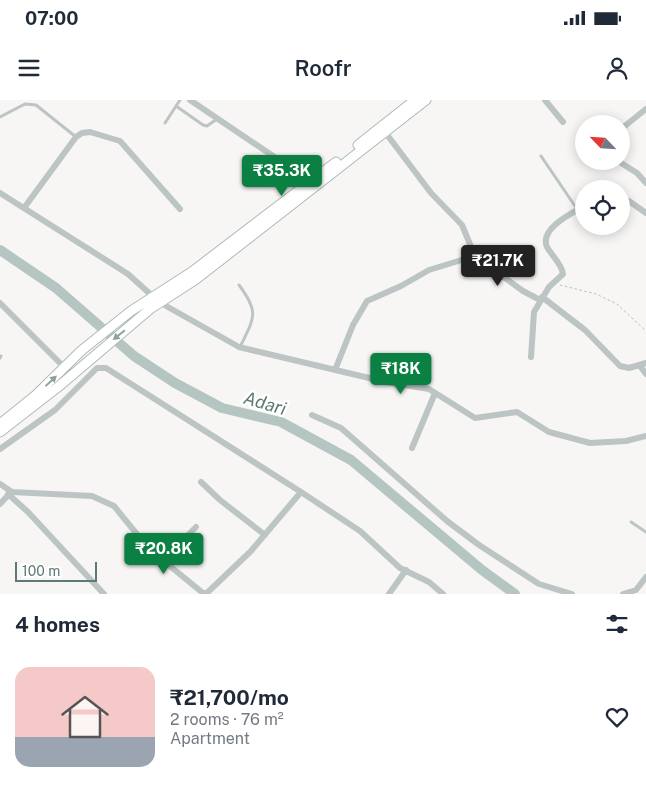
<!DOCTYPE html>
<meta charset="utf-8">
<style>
:root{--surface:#fff;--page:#f2f2f3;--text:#1f2937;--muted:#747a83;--line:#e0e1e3;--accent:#0b8043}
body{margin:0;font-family:"Public Sans",sans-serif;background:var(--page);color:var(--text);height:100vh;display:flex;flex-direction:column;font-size:19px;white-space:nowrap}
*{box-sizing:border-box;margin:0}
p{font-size:16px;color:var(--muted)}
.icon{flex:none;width:28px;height:28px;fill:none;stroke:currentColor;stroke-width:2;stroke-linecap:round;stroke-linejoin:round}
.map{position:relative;height:494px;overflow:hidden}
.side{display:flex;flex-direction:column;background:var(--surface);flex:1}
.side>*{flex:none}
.needle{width:32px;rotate:295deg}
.tools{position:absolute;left:575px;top:15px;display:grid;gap:10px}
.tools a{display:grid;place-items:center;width:55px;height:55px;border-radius:50%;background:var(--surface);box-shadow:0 2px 12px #0003;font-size:25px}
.scale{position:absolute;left:15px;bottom:12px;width:82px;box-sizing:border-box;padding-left:5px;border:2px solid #5e7978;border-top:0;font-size:14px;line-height:18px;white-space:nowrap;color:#5e7978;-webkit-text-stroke:4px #fff;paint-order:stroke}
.price{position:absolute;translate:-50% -42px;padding:0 11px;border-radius:5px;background:var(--accent);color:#fff;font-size:16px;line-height:32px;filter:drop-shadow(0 1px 2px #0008)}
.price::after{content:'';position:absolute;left:50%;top:30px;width:15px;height:11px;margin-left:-8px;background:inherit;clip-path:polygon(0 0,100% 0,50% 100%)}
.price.selected{background:#222;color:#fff}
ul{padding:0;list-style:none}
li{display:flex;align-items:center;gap:15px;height:125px;padding:0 15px}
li+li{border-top:1px solid var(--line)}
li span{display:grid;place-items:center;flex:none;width:140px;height:100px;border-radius:15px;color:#555}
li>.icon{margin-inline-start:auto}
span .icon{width:60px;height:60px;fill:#fffc;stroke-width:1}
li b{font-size:21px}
h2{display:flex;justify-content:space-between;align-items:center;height:60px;padding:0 15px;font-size:21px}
.status{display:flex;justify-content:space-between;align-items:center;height:35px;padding:0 25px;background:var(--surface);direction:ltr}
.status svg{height:14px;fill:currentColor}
header{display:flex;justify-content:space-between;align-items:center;height:65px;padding:0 15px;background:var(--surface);font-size:22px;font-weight:600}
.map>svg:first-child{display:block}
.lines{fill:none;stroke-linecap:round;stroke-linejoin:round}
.river{stroke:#b5c6c2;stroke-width:10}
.secondary-casing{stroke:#aebab9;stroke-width:11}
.path{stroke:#b7bdbd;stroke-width:1;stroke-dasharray:2.5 2.5;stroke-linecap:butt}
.lane{stroke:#bcc5c4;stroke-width:3}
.street{stroke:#bcc5c4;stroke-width:6}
.secondary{stroke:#fff;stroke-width:9}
.oneway{fill:#8ea1a0}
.labels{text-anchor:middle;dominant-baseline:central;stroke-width:5;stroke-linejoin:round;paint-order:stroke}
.water-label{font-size:18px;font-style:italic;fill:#5e7973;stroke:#fff}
</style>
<div class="status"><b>07:00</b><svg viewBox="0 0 49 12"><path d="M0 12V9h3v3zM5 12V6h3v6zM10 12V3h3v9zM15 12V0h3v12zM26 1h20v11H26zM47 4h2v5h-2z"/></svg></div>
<header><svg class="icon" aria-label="menu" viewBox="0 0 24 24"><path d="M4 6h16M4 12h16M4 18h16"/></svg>Roofr<svg class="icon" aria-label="person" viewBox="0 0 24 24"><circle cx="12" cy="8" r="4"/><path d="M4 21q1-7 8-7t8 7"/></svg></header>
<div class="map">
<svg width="646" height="494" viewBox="0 0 646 494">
<rect width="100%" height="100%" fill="#f7f6f5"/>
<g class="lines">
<path class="river" d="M0 150 56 188 134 256 175 283 222 308 281 322 351 360 482 470 515 494"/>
<defs>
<path id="secondary" d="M358 45 415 0
M0 324 36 295 82 250 131 211 193 171 336 62
M0 332 58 287 150 209 195 180 426 0"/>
</defs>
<use href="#secondary" class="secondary-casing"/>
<path class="path" d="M560 185 596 194 617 204 646 231"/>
<path class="lane" d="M176 6 203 25 207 26 217 19
M0 17 25 4 36 5 76 37
M165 23 180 0
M541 56 577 109
M239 185C260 213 254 218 240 247
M0 258 1 256
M631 422 646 432"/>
<path class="street" d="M190 0 304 77 309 83
M545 0 563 22
M621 29 646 9
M618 61 637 73 646 83
M0 93 128 174 159 202 239 247 386 282 429 289 475 318 517 312 549 332 590 343 626 341 646 336
M621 101H629L646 113
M24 108 76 37 82 33 90 32 120 41 180 109
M472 149 501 175 523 191 540 200
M542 197 585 230 620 266 629 268 646 263
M0 203 65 268
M531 257 534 212 549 187 563 174C562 164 552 156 547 147 539 129 572 113 584 106
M640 266 646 274
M335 270 353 225 367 201 401 186 429 170 468 158 472 149 462 125 431 93 385 32
M312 315 341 328 447 421 479 445 539 484 572 494
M412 348 435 293
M0 349 55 310 97 268H106L301 392 360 431 400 468 429 482 443 494
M201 382 220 400 265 435
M0 384 12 392 92 396 114 406 149 449 203 493H207L251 451 301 392
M8 394 28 412 104 494
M0 404 11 392
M163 460 196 427
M389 494 406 470
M623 494 636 490 646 477"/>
<use href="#secondary" class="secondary"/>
</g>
<defs><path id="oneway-solid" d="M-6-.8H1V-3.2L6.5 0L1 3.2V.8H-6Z" transform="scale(1.25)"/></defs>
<g class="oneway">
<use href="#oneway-solid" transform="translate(119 235) rotate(141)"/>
<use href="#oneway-solid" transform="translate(51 281) rotate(-43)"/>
</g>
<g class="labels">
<g class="water-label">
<text transform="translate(265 303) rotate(16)">Adari</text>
</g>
</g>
</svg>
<div class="tools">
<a><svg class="needle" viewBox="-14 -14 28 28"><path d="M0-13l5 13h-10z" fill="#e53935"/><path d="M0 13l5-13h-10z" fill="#747a83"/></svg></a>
<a><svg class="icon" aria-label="locate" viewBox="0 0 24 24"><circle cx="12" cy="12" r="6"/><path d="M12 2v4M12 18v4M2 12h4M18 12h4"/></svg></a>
</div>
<div class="scale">100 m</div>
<b class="price" style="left:282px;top:97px">₹35.3K</b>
<b class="price selected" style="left:498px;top:187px">₹21.7K</b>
<b class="price" style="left:401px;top:295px">₹18K</b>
<b class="price" style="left:164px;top:475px">₹20.8K</b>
</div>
<section class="side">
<h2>4 homes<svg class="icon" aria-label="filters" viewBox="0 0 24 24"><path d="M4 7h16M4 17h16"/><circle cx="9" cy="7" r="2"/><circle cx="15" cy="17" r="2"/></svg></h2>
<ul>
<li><span style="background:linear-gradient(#f6c9c9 70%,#9aa5b1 0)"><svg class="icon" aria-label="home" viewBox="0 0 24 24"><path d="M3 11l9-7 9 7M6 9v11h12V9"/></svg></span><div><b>₹21,700/mo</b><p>2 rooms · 76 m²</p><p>Apartment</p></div><svg class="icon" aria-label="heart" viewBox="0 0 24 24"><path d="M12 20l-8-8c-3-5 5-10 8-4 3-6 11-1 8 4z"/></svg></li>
</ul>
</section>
